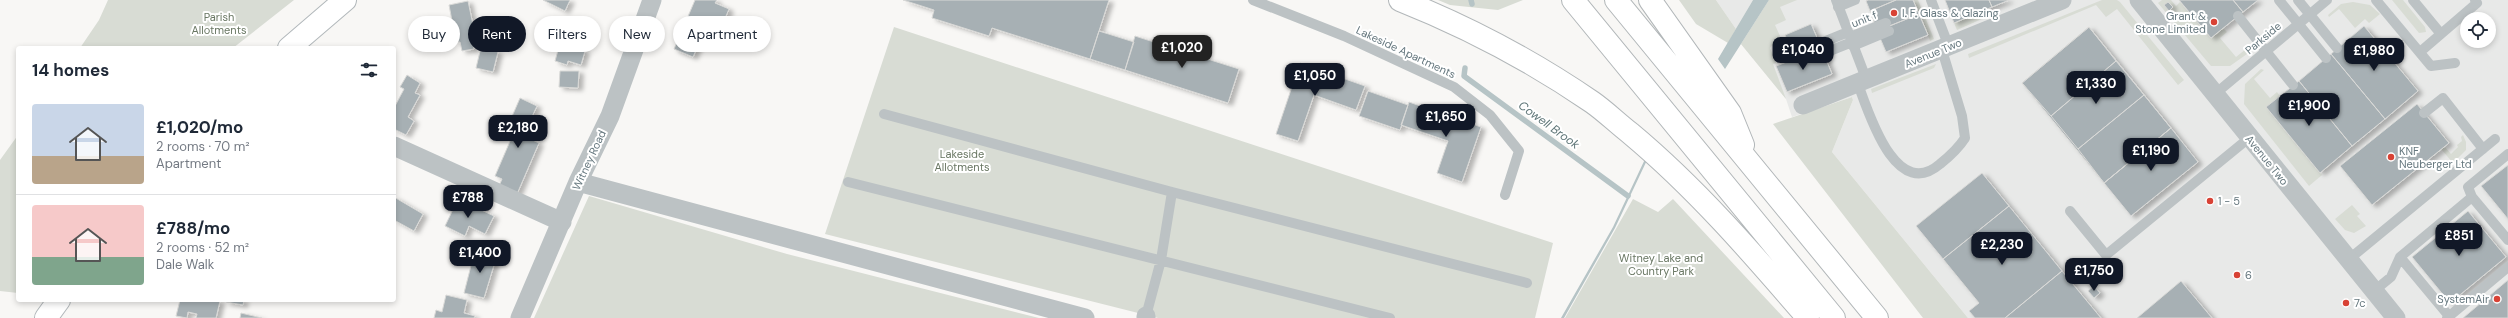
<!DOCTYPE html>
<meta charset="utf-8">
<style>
:root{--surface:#fff;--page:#f6f6f7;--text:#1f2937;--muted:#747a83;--line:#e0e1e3;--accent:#111827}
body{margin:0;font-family:"DM Sans",sans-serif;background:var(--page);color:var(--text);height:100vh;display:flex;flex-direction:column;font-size:15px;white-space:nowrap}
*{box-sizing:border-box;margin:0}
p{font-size:13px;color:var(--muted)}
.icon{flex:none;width:22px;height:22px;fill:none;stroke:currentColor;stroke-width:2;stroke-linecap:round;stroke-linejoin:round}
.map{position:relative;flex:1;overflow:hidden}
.details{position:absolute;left:16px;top:46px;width:380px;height:256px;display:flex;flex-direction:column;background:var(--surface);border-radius:4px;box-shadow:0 2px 6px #0003}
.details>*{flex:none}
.guide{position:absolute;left:408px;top:16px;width:380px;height:36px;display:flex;gap:8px}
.fabs{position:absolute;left:2460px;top:12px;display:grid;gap:8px}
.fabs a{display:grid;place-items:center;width:36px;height:36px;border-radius:50%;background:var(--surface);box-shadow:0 2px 6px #0003;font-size:20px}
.price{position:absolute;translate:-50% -34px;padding:0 9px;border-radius:8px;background:var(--accent);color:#fff;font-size:13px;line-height:26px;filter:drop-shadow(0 1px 2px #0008)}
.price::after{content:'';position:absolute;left:50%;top:24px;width:12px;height:9px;margin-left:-6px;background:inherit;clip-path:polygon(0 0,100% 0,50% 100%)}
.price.on{background:#222;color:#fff}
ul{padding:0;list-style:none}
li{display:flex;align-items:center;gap:12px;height:100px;padding:0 16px}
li+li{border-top:1px solid var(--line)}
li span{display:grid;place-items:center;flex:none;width:112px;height:80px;border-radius:4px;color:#555}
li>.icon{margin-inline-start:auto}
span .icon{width:48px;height:48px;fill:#fffc;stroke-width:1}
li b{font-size:17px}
h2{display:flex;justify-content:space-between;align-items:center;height:48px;padding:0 16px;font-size:17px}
.chip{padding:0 14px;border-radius:18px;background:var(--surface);box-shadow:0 2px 6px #0003;font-size:14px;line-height:36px}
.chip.on{background:var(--accent);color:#fff}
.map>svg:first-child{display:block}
.built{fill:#e8e9e8;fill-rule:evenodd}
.green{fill:#d8dcd4}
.water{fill:#b6c4c6}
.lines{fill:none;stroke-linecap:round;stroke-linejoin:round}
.stream{stroke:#b6c4c6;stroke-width:5.5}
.building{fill:#a7b0b4;stroke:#d9d9d7;filter:url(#shadow)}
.primary-casing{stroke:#b2b8bb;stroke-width:24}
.highway-casing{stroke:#b2b7b9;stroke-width:24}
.lane{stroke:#bcc2c4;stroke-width:10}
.street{stroke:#bcc2c4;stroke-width:19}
.primary{stroke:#fff;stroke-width:22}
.highway{stroke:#fff;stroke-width:22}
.poi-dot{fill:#d84235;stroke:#fff;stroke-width:1.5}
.labels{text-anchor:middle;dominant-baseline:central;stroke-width:4;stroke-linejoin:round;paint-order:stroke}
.poi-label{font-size:11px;fill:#65777e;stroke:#fff;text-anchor:start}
.park-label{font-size:11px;fill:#697763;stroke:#fff}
.street-label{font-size:11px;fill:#65777e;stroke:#fff}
.water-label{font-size:12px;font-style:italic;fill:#5f7678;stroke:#fff}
</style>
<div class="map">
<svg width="2508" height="318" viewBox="0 0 2508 318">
<defs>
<filter id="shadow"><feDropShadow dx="4.5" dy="2.5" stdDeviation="2" flood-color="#0004"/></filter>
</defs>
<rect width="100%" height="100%" fill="#f8f7f5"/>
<path class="built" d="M1716 0H1753L1736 29Z
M1769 0H2508V318H1968L1832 152 1853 100 1852 97 1792 117 1786 99 1741 44ZM2467 19H2489V41H2467Z"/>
<path class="green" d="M108 0H294L233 48H80L99 20Z
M1438 0H1523L1498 10 1450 5Z
M1679 0H1716L1736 29 1728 43 1696 24Z
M1769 0H1797L1780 7 1786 20 1775 25 1780 36 1770 48 1776 63 1773 64 1786 99 1741 44Z
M1913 0H1918L1934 39 1930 41 1929 38Z
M2102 0H2117L2120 2 2184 80 2178 85 2117 9 2106 17 2096 5 1969 58 1968 54Z
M2162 0H2171L2176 6 2180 2 2211 38 2223 28 2227 32 2220 38 2236 57 2246 49 2247 54 2230 66H2211L2158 3Z
M2392 0H2403L2425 27 2426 32 2419 33Z
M2353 2 2370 5 2380 14 2369 23 2365 19 2355 28 2339 9 2329 17 2328 15 2341 4Z
M1981 11 1984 18 1957 30 1954 23Z
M894 27 1553 243 1535 318H1158L825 234Z
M1936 64 1934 68 1872 93 1871 89Z
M2261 69 2264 70 2254 79 2270 98 2277 92 2280 96 2267 107 2322 175 2309 186 2244 104 2245 84Z
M1852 97 1853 100 1832 152 1968 318H1923L1773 124Z
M18 135V293L0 291V160Z
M2463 135 2466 142V150L2453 163 2441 149 2445 147 2451 154 2458 147 2457 145 2462 141 2461 137Z
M589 196 787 254 1039 318H534Z
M1633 199 1658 212 1673 199 1784 318H1565Z
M2352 205 2360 214 2357 216 2366 226 2354 233 2345 230 2335 219Z"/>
<path class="water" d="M1753 0H1769L1725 69 1718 59Z
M1646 157 1648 158 1615 228 1564 318H1561L1613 227Z"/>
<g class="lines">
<path class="stream" d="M1471 0 1472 4
M1465 68 1464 76 1628 196"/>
</g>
<path class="building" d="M543 0H570L565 11Z
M695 0H717L715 3 729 9 726 16 744 24 740 32 709 19 706 26 715 30 709 45 700 41 693 57 674 49Z
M903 0H1109L1090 59 992 28 989 36 932 18 934 10Z
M1868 0H1896L1870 11 1866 1Z
M1896 0H1913L1919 14 1887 27 1875 24 1870 11Z
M1945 0H1989L1992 7 1954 23Z
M1989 0H2009L1992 7Z
M2179 0H2233L2243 12 2211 38Z
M2233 0H2258L2243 12Z
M468 1 476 39H472L474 49 462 51 460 42H456L449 5Z
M2168 2 2173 7 2169 11 2164 5Z
M1919 14 1928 35 1886 52 1880 38 1887 27Z
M1811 24 1818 40 1807 45 1811 53 1796 59 1785 35Z
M561 26 569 29 567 35 581 39 578 49 585 51 581 65 568 61 567 65 555 61 560 43 556 42Z
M2364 26 2418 91 2385 119 2331 54Z
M2089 27 2116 61 2051 116 2022 83Z
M2089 27 2171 128 2104 183 2022 83Z
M1099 31 1134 42 1125 70 1090 59Z
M1135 36 1239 69 1228 103 1125 70Z
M481 47 498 52 493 72 476 68Z
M1811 53 1825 57 1832 74 1787 92 1776 66Z
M2331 54 2385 119 2352 146 2299 81Z
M2116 61 2144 95 2078 149 2051 116Z
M1300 63 1365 86 1356 110 1314 95 1298 141 1276 134Z
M560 71H579L578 88 559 87Z
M407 75 420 83 415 93 420 95 408 117 414 121 406 135 394 129V108L404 89 400 87Z
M2299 81 2352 146 2320 173 2266 107Z
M1368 91 1408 105 1400 130 1359 116Z
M2144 95 2171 128 2104 183 2078 149Z
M520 98 537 106 527 127 532 130 528 138 539 143 517 194 499 186 502 179 495 176 517 125 510 121Z
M1409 102 1481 127 1462 182 1437 173 1448 141 1401 125Z
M2417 104 2449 143 2372 205 2340 166Z
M2171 128 2198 162 2131 216 2104 183Z
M2508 165V219L2481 186Z
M1982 173 2009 206 1943 259 1916 226Z
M394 197 423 214 414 231 394 220Z
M458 199 494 216 485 234 469 226 465 236 445 226Z
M2009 206 2062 271 2005 318H1975L1969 311 1979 303 1943 259Z
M2468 211 2506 257 2450 303 2412 257Z
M475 250 497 255 484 298 464 293Z
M2062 271 2101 318H2005Z
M2508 280V318H2463Z
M2181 281 2212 318H2137Z
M2094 286 2100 293 2094 298 2088 291Z
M446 295 467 300 464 313 475 316 474 318H434L436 310 442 312Z
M180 300 220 301 216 318H196L197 314 188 312 187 318 176 316Z
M227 300H244L243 305 226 302Z
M241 313 262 318H240Z"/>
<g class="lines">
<defs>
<path id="primary" d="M289 48 345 0
M46 318 59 300"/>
<path id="highway" d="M1400 0C1468 27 1532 61 1592 102 1605 111 1617 123 1630 133 1696 188 1752 253 1808 318
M1573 0 1834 318
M1616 0 1877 318
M1650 0 1730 113 1743 145"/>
</defs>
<use href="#primary" class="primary-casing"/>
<use href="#highway" class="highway-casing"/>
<path class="lane" d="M1253 0 1344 36 1454 87 1490 115 1519 151 1505 195
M1836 0 1867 81
M1931 0 1949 47
M2279 0 2326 58
M2298 0 2337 48
M2376 0 2431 66 2455 63
M2413 0 2441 34
M1838 7 1855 0
M2238 16 2293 85
M1850 37 1886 23
M1853 46 1889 31
M1809 48 1848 32
M2420 52 2477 3 2475 0
M1812 58 1852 42
M1858 84C1869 114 1896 202 1940 164 1950 156 1958 149 1965 138L1962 116 1942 50
M2215 94 2327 0
M2424 113 2443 98 2483 149
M884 114 1172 192 1527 283
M848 182 1390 318
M2472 197 2508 240
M2070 211 2106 255 2249 138
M2400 257 2449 316
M2348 260 2495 139
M2374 291 2391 277 2400 257 2472 197 2468 187 2508 154
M1146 316 1161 260 1172 192
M2447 318 2508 267"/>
<path class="street" d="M2139 0 2396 318
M1803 105 2062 0
M394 146 562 222
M578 182 1085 318
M520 318 578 182 610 116 652 0
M1146 318V316"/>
<use href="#primary" class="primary"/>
<use href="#highway" class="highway"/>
</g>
<g class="poi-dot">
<circle cx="1894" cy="13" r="4"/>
<circle cx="2214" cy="22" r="4"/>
<circle cx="2391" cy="157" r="4"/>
<circle cx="2210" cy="201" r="4"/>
<circle cx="2237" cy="275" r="4"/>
<circle cx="2497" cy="299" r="4"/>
<circle cx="2346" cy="303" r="4"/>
</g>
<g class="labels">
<g class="poi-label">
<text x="1902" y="13">I. F. Glass &amp; Glazing</text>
<text x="2206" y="16" text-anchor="end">Grant &amp;<tspan x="2206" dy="13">Stone Limited</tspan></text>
<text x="2399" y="151">KNF<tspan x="2399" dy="13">Neuberger Ltd</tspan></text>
<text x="2218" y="201">1 - 5</text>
<text x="2245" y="275">6</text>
<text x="2489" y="299" text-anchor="end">SystemAir</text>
<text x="2354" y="303">7c</text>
</g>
<g class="park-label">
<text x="219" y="17">Parish<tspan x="219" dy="13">Allotments</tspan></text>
<text x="962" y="154">Lakeside<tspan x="962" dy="13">Allotments</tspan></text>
<text x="1661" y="258">Witney Lake and<tspan x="1661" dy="13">Country Park</tspan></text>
</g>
<g class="street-label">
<text transform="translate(1864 19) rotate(-22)">unit f</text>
<text transform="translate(2263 38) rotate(-40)">Parkside</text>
<text transform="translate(1406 52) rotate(25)">Lakeside Apartments</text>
<text transform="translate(1933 53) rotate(-22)">Avenue Two</text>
<text transform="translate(589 160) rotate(-65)">Witney Road</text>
<text transform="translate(2267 160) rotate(51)">Avenue Two</text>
</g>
<g class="water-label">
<text transform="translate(1549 125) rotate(36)">Cowell Brook</text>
</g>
</g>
</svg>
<div class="fabs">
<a><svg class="icon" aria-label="locate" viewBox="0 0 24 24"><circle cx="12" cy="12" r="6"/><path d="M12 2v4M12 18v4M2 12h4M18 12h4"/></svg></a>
</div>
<b class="price on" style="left:1182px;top:69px">£1,020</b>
<b class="price" style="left:1803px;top:71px">£1,040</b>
<b class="price" style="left:2374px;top:72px">£1,980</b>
<b class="price" style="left:1315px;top:97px">£1,050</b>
<b class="price" style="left:2096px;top:105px">£1,330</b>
<b class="price" style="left:2309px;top:127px">£1,900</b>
<b class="price" style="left:1446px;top:138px">£1,650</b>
<b class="price" style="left:518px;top:149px">£2,180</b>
<b class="price" style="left:2151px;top:172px">£1,190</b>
<b class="price" style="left:468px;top:219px">£788</b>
<b class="price" style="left:2459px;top:257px">£851</b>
<b class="price" style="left:2002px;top:266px">£2,230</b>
<b class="price" style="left:480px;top:274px">£1,400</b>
<b class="price" style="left:2094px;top:292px">£1,750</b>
<div class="guide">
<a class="chip">Buy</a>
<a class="chip on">Rent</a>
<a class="chip">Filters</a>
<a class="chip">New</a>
<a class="chip">Apartment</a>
</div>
<section class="details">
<h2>14 homes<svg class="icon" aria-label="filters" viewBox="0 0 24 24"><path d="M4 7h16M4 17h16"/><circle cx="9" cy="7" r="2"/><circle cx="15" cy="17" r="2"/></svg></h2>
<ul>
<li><span style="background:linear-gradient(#c9d6e8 65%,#b9a48a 0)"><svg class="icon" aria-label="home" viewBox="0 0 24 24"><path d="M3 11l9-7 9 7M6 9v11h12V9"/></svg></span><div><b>£1,020/mo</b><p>2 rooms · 70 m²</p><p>Apartment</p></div></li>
<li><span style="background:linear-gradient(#f6c9c9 65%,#7fa58c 0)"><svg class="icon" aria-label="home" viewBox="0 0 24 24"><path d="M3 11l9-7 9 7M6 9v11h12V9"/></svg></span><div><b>£788/mo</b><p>2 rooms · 52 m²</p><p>Dale Walk</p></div></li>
</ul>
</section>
</div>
